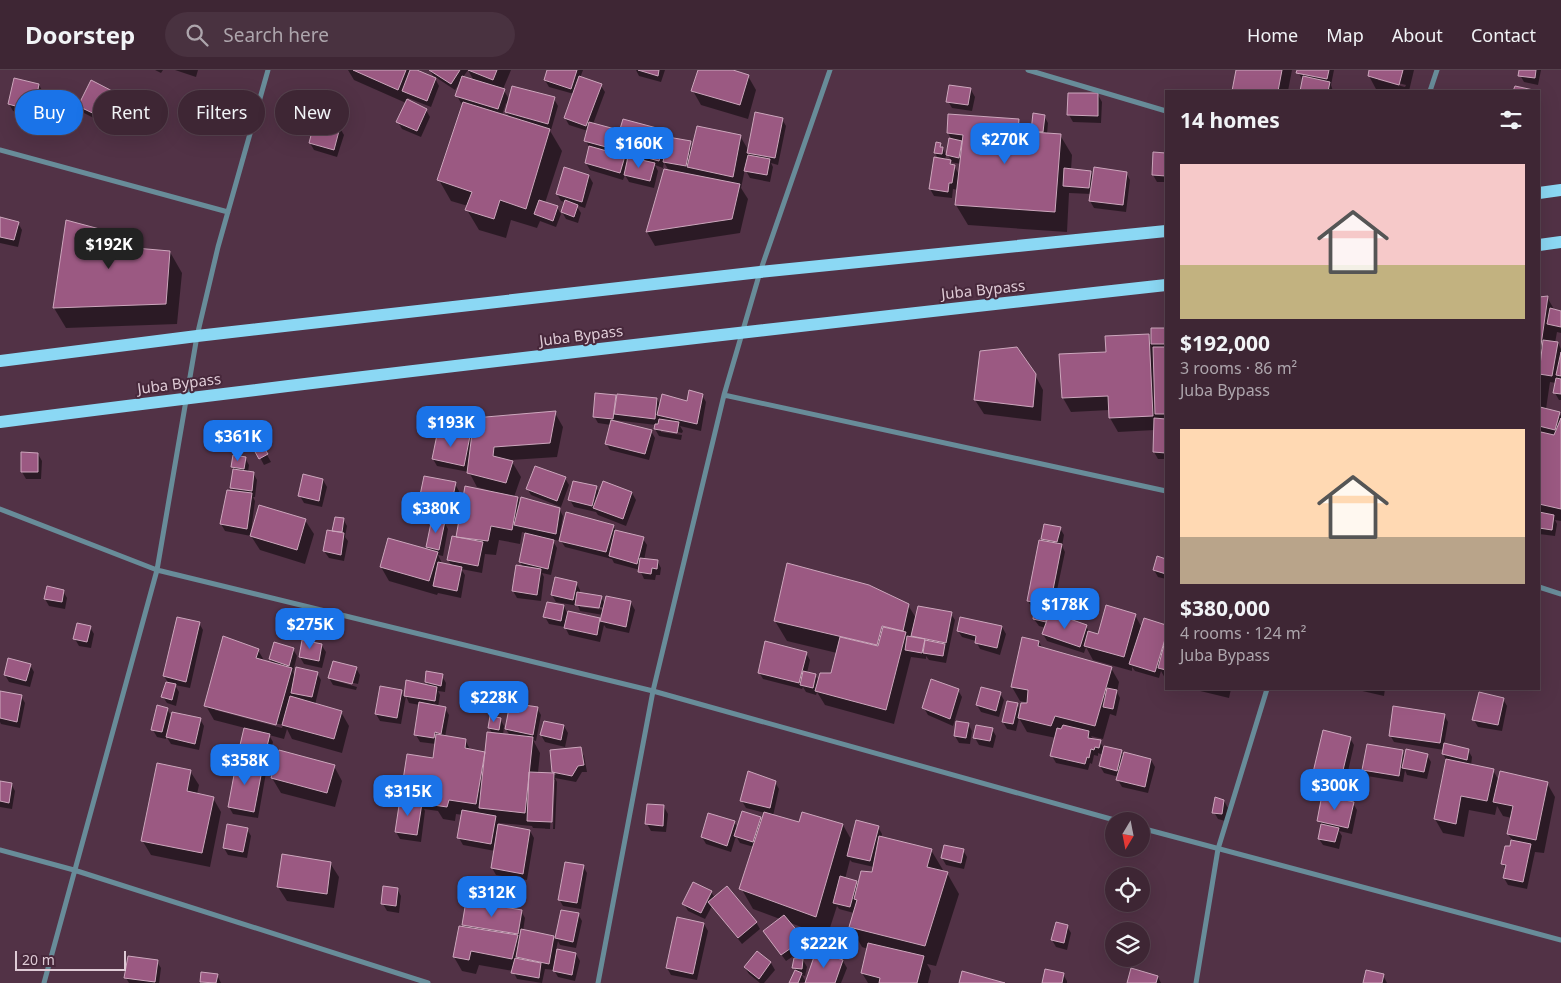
<!DOCTYPE html>
<meta charset="utf-8">
<style>
:root{--surface:#3e2634;--page:#493240;--text:#f1f3f6;--muted:#ada5ac;--line:#57434f;--accent:#1a73e8}
body{margin:0;font-family:"Noto Sans",sans-serif;background:var(--page);color:var(--text);height:100vh;display:flex;flex-direction:column;font-size:19px;white-space:nowrap}
*{box-sizing:border-box;margin:0}
p{font-size:16px;color:var(--muted)}
.icon{flex:none;width:28px;height:28px;fill:none;stroke:currentColor;stroke-width:2;stroke-linecap:round;stroke-linejoin:round}
.map{position:relative;flex:1;overflow:hidden}
.sheet{position:absolute;left:1165px;top:20px;width:375px;height:600px;display:flex;flex-direction:column;background:var(--surface);border-radius:0px;box-shadow:0 5px 20px #0002,0 0 0 1px var(--line)}
.sheet>*{flex:none}
.hud{position:absolute;left:15px;top:20px;width:475px;height:45px;display:flex;gap:10px}
.needle{width:32px;rotate:190deg}
.controls{position:absolute;left:1105px;top:742px;display:grid;gap:10px}
.controls a{display:grid;place-items:center;width:45px;height:45px;border-radius:50%;background:var(--surface);box-shadow:0 5px 20px #0002,0 0 0 1px var(--line);font-size:25px}
.scale{position:absolute;left:15px;bottom:12px;width:111px;box-sizing:border-box;padding-left:5px;border:2px solid #dfcbd6;border-top:0;font-size:14px;line-height:18px;white-space:nowrap;color:#dfcbd6;-webkit-text-stroke:4px #47283b;paint-order:stroke}
.price{position:absolute;translate:-50% -42px;padding:0 11px;border-radius:10px;background:var(--accent);color:#fff;font-size:16px;line-height:32px;filter:drop-shadow(0 1px 2px #0008)}
.price::after{content:'';position:absolute;left:50%;top:30px;width:15px;height:11px;margin-left:-8px;background:inherit;clip-path:polygon(0 0,100% 0,50% 100%)}
.price.active{background:#222;color:#fff}
ul{padding:0;list-style:none}
li{display:grid;align-content:center;gap:10px;height:265px;padding:0 15px}
li span{display:grid;place-items:center;height:155px;border-radius:0px;color:#555}
li>.icon{margin-inline-start:auto}
span .icon{width:90px;height:90px;fill:#fffc;stroke-width:1}
li b{font-size:21px}
h2{display:flex;justify-content:space-between;align-items:center;height:60px;padding:0 15px;font-size:21px}
.chip{padding:0 18px;border-radius:22px;background:var(--surface);box-shadow:0 5px 20px #0002,0 0 0 1px var(--line);font-size:18px;line-height:45px}
.chip.active{background:var(--accent);color:#fff}
header{display:flex;align-items:center;gap:30px;box-sizing:border-box;height:70px;padding:0 25px;background:var(--surface);border-bottom:1px solid var(--line)}
header strong{font-size:24px}
nav{display:flex;gap:28px;margin-inline-start:auto;font-size:18px}
.search{width:350px;height:45px;background:var(--page);display:flex;align-items:center;gap:12px;box-sizing:border-box;padding:0 18px;border-radius:28px;color:var(--muted);font-size:19px}
.map>svg:first-child{display:block}
.shadow{fill:#0007;fill-rule:evenodd}
.building{fill:#9b5982;stroke:#cda7bd}
.lines{fill:none;stroke-linecap:round;stroke-linejoin:round}
.street{stroke:#688c99;stroke-width:5}
.primary{stroke:#8bd8f4;stroke-width:12}
.labels{text-anchor:middle;dominant-baseline:central;stroke-width:4;stroke-linejoin:round;paint-order:stroke}
.street-label{font-size:15px;fill:#dfcbd6;stroke:#47283b}
</style>
<header>
<strong>Doorstep</strong>
<div class="search"><svg class="icon" aria-label="search" viewBox="0 0 24 24"><circle cx="10" cy="10" r="6"/><path d="M15 15l6 6"/></svg>Search here</div>
<nav><a>Home</a><a>Map</a><a>About</a><a>Contact</a></nav>
</header>
<div class="map">
<svg width="1561" height="913" viewBox="0 0 1561 913">
<rect width="100%" height="100%" fill="#523246"/>
<path class="shadow" d="M155 0H163L161 3Z
M175 0H198L196 7Z
M348 0H420L419 2 435 9 430 0H468L463 7 474 11 468 0H511L503 19 509 29H554L558 36 551 60 549 59 562 81 545 133 557 137 561 144 556 157 540 151 537 158 511 150 506 168 479 160 467 140 468 136 451 131 439 110 463 34 461 33 457 26 461 11 455 20 434 6 439 16 431 37 408 28 407 31 426 40 430 47 421 67 402 59 398 52 406 33 354 10ZM506 33 508 34 506 42 510 48 502 45Z
M548 0H583L580 8 601 16 605 22 593 54 614 60 619 67 667 62 671 69 690 73 693 78 740 66 749 81 782 49 786 56 778 95 771 93 773 97 770 112 750 108 745 99 741 118 748 129 740 163 655 176 647 162 665 100 669 101 664 92 663 98 655 95 658 101 654 118 629 112 625 105 623 110 590 100 586 93 590 78 586 71 588 61 569 55 565 48 574 24 549 17 545 10ZM615 78 620 86 614 84ZM624 87 629 88 628 94 626 90Z
M636 0H665L661 12 639 6Z
M699 0H729L748 6 756 20 748 49 701 35 693 21Z
M1238 0H1292L1288 21H1233Z
M1298 0H1334L1331 15 1333 21H1301L1304 10 1302 9 1298 2Z
M1371 0H1414L1409 21H1377L1369 6ZM1378 8 1406 15 1405 17 1378 10Z
M1521 0H1541L1538 15 1524 12 1520 5Z
M39 15 43 22 37 47 13 41 9 34Z
M971 20 975 27 972 41 952 38 948 31Z
M1070 24 1098 25 1102 32 1101 53 1073 52 1069 45Z
M1539 24 1541 29 1539 41Z
M124 28 128 34 115 59 84 43 80 36Z
M1044 46 1048 53 1047 64 1060 65 1072 85 1071 100 1090 102 1093 107 1126 103 1130 110 1126 142 1094 138 1090 131 1091 124 1069 123 1067 162 968 155 956 135 958 120 953 119 952 128 934 126 930 119 939 90 935 83 940 74 946 85 945 91 952 92 948 85 952 70 948 63 1018 51 1025 63H1034L1032 61ZM950 92 961 94 960 106 954 96Z
M340 58 344 65 337 87 314 80 310 73Z
M1154 84H1166V112H1157L1153 105Z
M589 106 593 113 585 138 576 135 581 143 578 153 566 149 562 142 566 132 561 131 557 124Z
M0 149 18 153 22 160 18 177 0 173Z
M67 152 136 170 142 180 170 182 182 203 177 254 66 258 54 238Z
M1547 227 1555 241 1561 242V263L1557 262 1555 273H1558L1561 279V330H1559L1555 323 1556 313 1550 312 1546 339 1559 343 1561 346V451L1555 450 1557 454 1555 466 1539 464V345L1541 337 1539 336V228Z
M1152 259H1166V389H1158L1154 382 1155 360 1118 362 1110 348V340L1071 342 1063 328 1107 283 1148 265 1152 273Z
M1035 305 1043 320 1041 351 984 344 975 330Z
M597 325 657 329 661 336 688 332 702 325 706 332 701 361 680 356 683 361 682 363 661 359V362L682 365 681 370 659 366 655 359 656 355 614 350V352L651 361 655 368 649 390 610 380 606 373 611 355 598 353 594 346Z
M555 343 563 357 557 387 511 390 521 407 514 427 518 428 521 433 559 439 563 446 560 463 613 456 617 462 643 469 647 475 644 490 657 491 661 498 660 505H656L655 510 644 509 640 500 614 493 612 489 565 477 559 468V471L552 469 557 478 551 505 542 503 544 507 541 531 517 528 513 521 523 497 520 492 526 463 522 462 520 474 499 470 496 485 485 484 482 503 461 499 465 505 461 528 438 523 437 525 389 511 381 497 430 481 427 477 444 452 448 459 443 486 438 485 443 495 452 496 448 490 457 468 487 422 488 420 477 417 469 402 437 396 433 389 469 367 472 373Z
M262 376 271 392 264 395 256 380Z
M38 384 42 391 41 409H26L22 402Z
M245 388 249 395 248 402 253 403 257 410 255 427H253L255 431 251 462 305 450 314 464 305 494 260 480 251 466 225 461 221 454 234 422 231 418 234 399 233 397Z
M565 408 569 415 561 437 531 425 527 418Z
M323 410 327 417 322 437 304 433 300 426Z
M604 413 632 423 636 430 626 456 598 445 596 442 574 437 570 430 596 417 600 424Z
M455 414 459 421 454 448 423 442 419 435Z
M336 449H343L347 456 345 467 348 471 344 491 329 488 324 481 333 463Z
M1060 458 1064 465 1062 476 1065 482 1052 544 1086 556 1090 563 1099 565 1135 545 1142 558 1145 550 1166 557V610L1161 601 1159 608 1135 601 1132 597V601L1093 590 1086 577 1084 583 1047 571 1043 564 1046 558 1039 556 1034 549 1036 539 1032 538 1028 531 1044 472 1042 469Z
M1157 488 1166 490V509L1158 507 1154 500Z
M576 513 580 520V524L601 527 605 534 631 533 635 540 629 563 606 558 604 555 600 572 569 565 565 557 549 554 545 547 564 536 567 543 599 550 601 553 603 545 580 541 578 536 556 532 552 525ZM580 534 606 538 605 540 580 537Z
M63 521 67 528 65 539 49 536 45 529Z
M908 535 916 548 951 544 955 550 946 593 929 590 926 586V589L911 587 894 654 825 635 817 622 816 625 806 622 803 617 802 619 763 609 759 602 806 583 810 590 807 603 815 605 819 611 832 604 837 583 787 571 775 551ZM924 567 944 573 943 575 923 571Z
M199 553 203 560 190 618 175 615 179 622 176 636 167 633 163 627 169 614 164 606Z
M90 557 94 564 91 578 79 576 75 569Z
M1002 557 1006 564 1000 585 980 579 976 571 962 567 958 561Z
M1039 572 1043 579 1111 598 1119 612 1117 622 1120 628 1116 646 1110 644 1103 669 1091 666 1093 669 1100 672 1105 680 1121 682 1124 686 1151 690 1155 697 1148 723 1122 717 1118 710 1119 707 1104 703 1100 696 1103 685 1098 683V686L1094 685 1092 694 1090 693 1088 700 1056 693 1052 686 1056 668 1027 662 1019 648 1016 661 1007 659 1003 652 1017 634 1021 641 1029 633 1020 631 1012 617Z
M322 576 326 582 322 598 304 594 300 587Z
M293 579 297 586 293 602 295 607 317 603 321 610 315 635 341 642 349 656 342 683 292 669 287 659 284 669 269 665 273 672 267 699H264L266 703 258 748 233 744 229 737 241 691 239 687 245 658 214 650 206 636 258 580 265 592 273 595 270 589ZM215 638 283 655 282 658 215 640Z
M30 595 34 602 30 617 9 612 5 605Z
M356 598 360 605 358 614 333 608V610L357 617 356 620 333 615 329 608Z
M442 606 446 613 445 622 438 621 440 625 438 637 445 638 449 645 445 667 465 670 471 681 486 683 493 664 489 658 500 649 504 656 503 665 510 666 506 659 537 638 541 645 536 671 533 670 540 683 538 703 556 705 554 701 580 679 584 686 587 702H582L576 712 555 708 557 712 555 759 533 758 532 756 499 753V756L530 761 534 768 527 810 496 805 492 798 495 781 463 775 459 768 463 745 456 744 455 751 443 749 438 741 424 739 425 741 421 772 400 769 396 762 408 732 402 722 434 689 436 674 420 672 416 665 420 635 409 633 406 626 401 654 380 651 376 644 401 621 405 628 407 612 429 617 426 612ZM553 710H555L553 759H550Z
M1192 619H1231L1229 628Z
M1357 619H1385L1384 626 1358 620Z
M958 620 962 627 953 656 928 645 924 638Z
M0 622 21 626 25 633 20 658 1 654 0 652Z
M1000 623 1004 630 999 647 981 642 977 635Z
M1503 629 1507 636 1502 661 1478 657 1474 650Z
M167 639 172 647 200 649 204 656 199 680 171 674 166 666V669L157 667 153 660Z
M1444 645 1448 652 1444 675 1468 680 1472 687 1471 696 1493 700 1499 711 1547 713 1555 727 1544 783 1535 782 1527 819 1508 815 1504 808 1506 800 1503 794 1511 778 1512 770 1508 764 1512 748 1503 746 1497 736 1495 745 1469 740 1464 767 1443 763 1435 749 1447 691 1443 684 1444 680 1394 672 1390 665Z
M968 654 972 661 970 674 959 673 955 666Z
M564 656 568 663 565 677 545 672 541 665Z
M992 659 996 666 993 678 979 675 975 668Z
M1350 668 1354 675 1343 723 1317 717 1313 710Z
M1402 681 1405 687 1427 685 1431 692 1427 709 1407 705 1405 700 1403 712 1367 706 1363 699Z
M334 696 342 711 335 737 281 723 272 708Z
M190 701 199 715 197 724 213 728 221 742 210 797 151 785 142 770Z
M0 712 11 714 15 721 12 739 0 737Z
M775 712 779 719 773 746 800 754 803 744 843 755 852 771 878 757 882 764 881 768 931 780 943 800V802L947 803 959 824 936 896 927 894 931 901 928 913H868L862 903 868 879 862 877 850 856 854 843 839 839 837 836 827 867 788 852 807 877 786 891 769 868 780 849 753 839 741 818 754 777 740 773 736 766 731 782 706 774 702 767 734 752 738 758 760 748 762 752 765 743 746 738 742 731ZM850 790 852 792 874 797 873 803 858 816 856 812 845 809Z
M1224 731 1228 738 1225 751 1218 749 1214 742Z
M1353 733 1357 740 1352 764 1339 761 1342 766 1339 779 1323 775 1319 769 1322 756 1319 751Z
M664 737 668 744 666 762 651 761 647 754Z
M247 759 251 766 247 788 228 785 224 778Z
M963 780 967 787 964 799 946 795 942 788Z
M330 793 339 807 334 838 287 831 278 817Z
M583 796 587 803 581 839 563 836 559 829Z
M397 819 401 826 399 843 387 841 383 834Z
M711 822 715 828 756 852 760 859 742 874 712 836 705 849 688 841 684 834Z
M521 841 525 848 523 861 553 867 555 870 562 841 578 844 582 851 576 878 560 875 558 871 556 880 576 884 580 891 575 911 558 907 554 900 545 899 542 913 517 909 513 901 479 895 476 904 462 901 454 887 465 858 463 855Z
M704 854 708 861 697 910 671 905 667 898Z
M1067 856 1071 863 1067 880 1056 877 1052 870Z
M757 883 771 893 775 900 764 913H760L749 904 745 898Z
M803 890 807 897 805 906 802 905 806 912 791 913 796 901 794 898Z
M843 891 847 898 841 913H806Z
M157 892 161 898 159 913H129L126 908Z
M1063 904 1067 911V913H1044Z
M217 905 221 913H202L201 912Z
M1383 905 1387 913H1364Z
M1158 907 1161 913H1129Z"/>
<path class="building" d="M353 0H406L398 20Z
M410 0H417L436 8 427 31 402 21Z
M429 0H460L451 14Z
M468 0H497L493 10Z
M547 0H577L571 19 544 10Z
M638 0H659L658 6Z
M698 0H733L749 5 740 35 691 21Z
M1236 0H1282L1278 21H1232Z
M1297 0H1329L1327 9 1296 3Z
M1369 0H1403L1399 15 1368 6Z
M1519 0H1536L1535 8 1518 6Z
M462 6 505 19 498 39 455 26Z
M579 6 602 14 586 56 564 48Z
M1303 6 1330 12 1328 21H1300Z
M14 8 39 14 34 41 8 34Z
M91 10 124 27 111 52 78 36Z
M949 15 971 18 968 35 946 32Z
M512 16 555 27 548 54 505 42Z
M1515 16 1538 21H1513Z
M1068 23H1098V46L1067 45Z
M407 29 427 39 417 61 396 52Z
M463 32 550 59 526 139 500 130 494 149 465 140 472 122 437 110Z
M755 42 783 48 775 88 747 83Z
M1033 43 1045 45 1043 62 1031 61Z
M948 44 1019 49 1018 61 1061 64 1055 142 955 135 963 65 947 63Z
M623 49 668 61 659 91 614 79Z
M315 50 340 57 334 80 309 73Z
M589 52 615 59 610 78 584 71Z
M697 56 741 65 733 107 687 97Z
M668 67 691 71 686 96 663 92Z
M949 68 962 71 959 88 946 85Z
M936 72 941 73 940 77H943L942 84 934 83Z
M589 76 625 86 620 103 585 93Z
M1153 82 1166 83V106L1152 105Z
M748 85 770 89 767 105 744 101Z
M628 87 655 93 650 111 624 105Z
M934 87 951 90 950 94 955 95 952 113H949L948 122 929 119Z
M564 97 589 105 582 132 556 124Z
M1094 97 1127 102 1123 135 1089 131Z
M1064 98 1091 101 1089 118 1063 116Z
M664 99 740 114 732 149 646 162Z
M539 130 558 136 553 151 534 144Z
M565 130 578 135 574 147 561 142Z
M0 147 19 152 14 170 0 167Z
M66 150 137 169 135 178 170 181 166 234 53 238Z
M1548 226 1539 289V227Z
M1550 238 1561 241V257L1547 254Z
M1151 258H1166V274H1151Z
M1149 264 1153 346 1109 348 1108 326 1062 328 1059 284 1106 282 1105 266Z
M1543 270 1558 272 1552 306 1539 304Z
M1017 277 1036 304 1033 337 974 330 980 281Z
M1153 277H1166V344H1155Z
M1561 282V306L1556 305Z
M1556 308 1561 309V324L1553 323Z
M689 320 703 324 697 354 657 345 662 324 687 331Z
M595 323 616 325 613 349 593 347Z
M617 324 657 328 655 349 614 344Z
M1540 337 1560 342 1555 360 1539 356Z
M556 341 550 373 494 377 493 386 513 391 506 413 467 403 474 348Z
M1154 348 1166 349V383L1153 382Z
M1561 348V439L1539 434V368L1541 362 1554 365Z
M659 349 679 352 677 363 654 359 655 354H658Z
M611 350 652 360 645 384 605 374Z
M438 360 470 366 464 396 432 389Z
M262 375 268 384 259 389 254 380Z
M21 382 38 383V402H21Z
M233 385 246 387 244 399 231 397Z
M535 396 566 407 557 431 526 419Z
M233 399 254 402 252 421 230 418Z
M303 404 323 409 319 431 298 426Z
M424 406 456 412 450 441 418 435Z
M573 411 597 416 592 436 568 430Z
M603 411 632 422 623 449 593 438Z
M465 416 518 427 512 460 491 456 488 471 456 467Z
M227 420 252 423 247 459 220 454Z
M521 427 560 438 556 464 514 455Z
M259 435 306 449 297 480 250 466Z
M566 442 614 455 606 482 559 471Z
M1539 442 1554 445 1552 460 1539 458Z
M335 447 344 448 342 462 332 461Z
M432 448 445 451 439 480 426 477Z
M1044 454 1061 457 1057 472 1041 469Z
M327 460 344 463 341 485 323 481Z
M615 460 644 467 637 494 609 486Z
M525 463 554 470 548 499 519 492Z
M452 466 483 472 478 496 447 490Z
M388 468 438 482 429 511 380 497Z
M1039 470 1062 474 1050 535 1027 531Z
M1157 486 1166 489V504L1153 500Z
M640 488 658 490 657 499 652 498 651 504 638 502Z
M438 492 462 497 457 521 433 516Z
M787 493 869 515 909 534 903 561 882 556 877 575 774 551Z
M516 495 541 499 537 525 512 521Z
M555 507 577 512 573 530 551 525Z
M47 516 64 520 62 532 44 529Z
M577 522 602 526 599 538 575 535Z
M606 526 631 531 626 557 600 551Z
M547 532 564 535 561 551 543 547Z
M1035 533 1049 536 1046 552 1033 549Z
M1106 535 1136 544 1124 587 1084 576 1088 561 1098 564Z
M918 536 952 542 946 573 911 566Z
M568 541 600 548 597 565 564 558Z
M1050 542 1087 555 1080 577 1042 564Z
M177 547 200 552 186 612 163 606Z
M960 547 1002 556 997 578 975 573 976 566 957 561Z
M1144 548 1166 555V566L1155 602 1129 594Z
M77 553 91 556 87 572 73 569Z
M883 557 906 562 886 640 815 621 820 603H831L840 567 878 576Z
M223 566 259 579 256 588 292 598 276 655 204 636Z
M907 566 925 569 922 583 905 580Z
M1022 567 1039 571 1038 576 1112 597 1095 656 1055 646 1051 656 1018 648 1021 633H1027L1028 620 1011 617Z
M302 570 322 574 319 591 299 587Z
M925 570 945 574 943 586 923 583Z
M765 571 807 582 799 613 758 603Z
M1165 571H1166V600L1158 598Z
M274 572 294 578 289 596 269 589Z
M8 588 31 594 26 611 4 605Z
M333 591 357 597 352 614 328 608Z
M296 597 318 602 312 627 291 623Z
M426 601 443 604 441 616 425 612Z
M803 601 816 604 813 618 800 615Z
M931 609 959 619 950 649 922 638Z
M406 610 437 617 435 631 404 626Z
M166 612 176 614 172 630 161 627Z
M380 616 402 620 397 648 375 644Z
M981 617 1001 622 996 641 976 635Z
M1107 618 1117 620 1113 639 1103 637Z
M0 621 22 625 17 652 0 648Z
M1479 622 1504 628 1498 655 1472 650Z
M290 626 342 641 334 669 282 655Z
M1007 631 1018 633 1013 654 1002 652Z
M419 632 446 637 441 664 435 662 434 668 414 665Z
M510 633 538 637 533 665 505 659Z
M157 635 168 638 162 662 151 660Z
M1393 636 1445 644 1440 673 1389 666Z
M172 642 201 648 195 674 166 667Z
M490 646 501 648 499 660 488 658Z
M544 651 564 655 561 670 540 665Z
M956 651 969 653 966 668 954 666Z
M976 655 993 658 990 671 973 668Z
M1063 655 1089 661 1088 668 1101 670 1099 678 1095 677 1094 680 1091 679 1089 688 1087 687 1085 694 1050 686 1057 658 1061 659Z
M244 658 270 664 263 693 237 688Z
M1323 660 1351 667 1339 717 1311 711Z
M487 662 533 667 525 743 479 738Z
M436 664 466 669 465 678 485 682 476 734 449 730 447 737 433 735 434 728 401 723 407 684 433 688Z
M1444 673 1469 679 1467 690 1442 684Z
M1367 674 1403 680 1399 706 1362 700Z
M1104 676 1122 680 1117 701 1099 696Z
M581 677 584 695 578 696 572 706 552 702 550 680Z
M1406 679 1428 684 1424 702 1402 698Z
M279 680 335 695 327 723 271 708Z
M1124 682 1151 689 1145 717 1116 710Z
M237 689 263 695 254 742 228 737Z
M1446 689 1494 699 1487 731 1461 726 1456 754 1434 749Z
M157 693 191 700 187 721 214 727 202 783 141 771Z
M748 701 776 711 770 738 740 731Z
M1500 701 1548 712 1536 770 1507 764 1513 736 1493 732Z
M529 702 554 703 552 752 527 751Z
M0 711 12 713 9 733 0 731Z
M1322 725 1354 732 1348 758 1317 751Z
M1215 727 1224 730 1222 744 1212 743Z
M400 729 422 733 417 765 395 762Z
M647 734 664 735 663 756 645 754Z
M462 740 496 746 491 774 457 768Z
M742 741 761 747 753 772 734 766Z
M764 742 799 752 802 742 843 754 816 847 739 819Z
M708 743 735 751 727 776 701 767Z
M856 750 879 756 870 791 847 786Z
M227 754 248 758 243 782 223 778Z
M498 754 530 760 523 804 491 798Z
M1321 754 1339 758 1335 772 1318 769Z
M879 766 932 779 927 797 948 802 925 876 849 857 857 830 854 829 861 801 872 802Z
M1511 770 1531 774 1523 812 1503 808 1506 795 1501 794 1505 776H1510Z
M944 775 964 779 961 793 941 788Z
M282 784 331 792 327 824 277 817Z
M565 792 584 795 577 833 558 830Z
M840 806 857 811 850 837 833 833Z
M693 812 712 821 701 843 682 834Z
M383 816 398 818 396 836 381 834Z
M727 816 757 852 738 868 708 832Z
M466 831 522 840 518 864 462 855Z
M561 840 579 843 573 872 555 868Z
M784 845 804 869 781 885 763 861Z
M677 847 704 853 693 904 666 898Z
M1056 852 1068 855 1064 873 1051 870Z
M459 856 518 865 512 889 471 881 469 890 453 887Z
M521 859 554 866 549 894 516 887Z
M868 873 924 886 917 913H879L880 908 861 903Z
M557 879 576 883 572 905 553 901Z
M757 881 771 892 759 909 744 897Z
M816 881 843 890 835 913H805Z
M128 886 158 890 155 912 124 908Z
M515 888 541 893 539 908 511 903Z
M794 888 803 889 802 899 792 898Z
M1131 898 1158 906 1156 913H1127Z
M1045 899 1064 903 1062 913H1042Z
M795 900 802 903 798 913H789Z
M1366 900 1384 904 1382 913H1363Z
M962 901 1005 913H959Z
M201 902 218 904 216 913 200 912Z"/>
<g class="lines">
<path class="street" d="M1028 0 1166 41
M1430 21 1437 0
M0 80 228 142
M724 325 1166 421
M0 439 157 500 653 621 1118 751
M1539 517 1561 524
M1141 758 1561 870
M0 780 74 800 428 913
M44 913 157 500 197 266 218 177 268 0
M598 913 653 621 724 325 760 202 830 0
M1196 913 1218 779 1267 619"/>
<path class="primary" d="M1539 123 1561 120
M1539 175 1561 172
M0 291 197 266 760 202 1166 161
M0 352C388 302 777 258 1166 215"/>
</g>
<g class="labels">
<g class="street-label">
<text transform="translate(983 219) rotate(-6)">Juba Bypass</text>
<text transform="translate(581 265) rotate(-7)">Juba Bypass</text>
<text transform="translate(179 313) rotate(-7)">Juba Bypass</text>
</g>
</g>
</svg>
<div class="controls">
<a><svg class="needle" viewBox="-14 -14 28 28"><path d="M0-13l5 13h-10z" fill="#e53935"/><path d="M0 13l5-13h-10z" fill="#ada5ac"/></svg></a>
<a><svg class="icon" aria-label="locate" viewBox="0 0 24 24"><circle cx="12" cy="12" r="6"/><path d="M12 2v4M12 18v4M2 12h4M18 12h4"/></svg></a>
<a><svg class="icon" aria-label="layers" viewBox="0 0 24 24"><path d="M12 4l9 5-9 5-9-5zM3 14l9 5 9-5"/></svg></a>
</div>
<div class="scale">20 m</div>
<b class="price" style="left:1005px;top:95px">$270K</b>
<b class="price" style="left:639px;top:99px">$160K</b>
<b class="price active" style="left:109px;top:200px">$192K</b>
<b class="price" style="left:451px;top:378px">$193K</b>
<b class="price" style="left:238px;top:392px">$361K</b>
<b class="price" style="left:436px;top:464px">$380K</b>
<b class="price" style="left:1065px;top:560px">$178K</b>
<b class="price" style="left:310px;top:580px">$275K</b>
<b class="price" style="left:494px;top:653px">$228K</b>
<b class="price" style="left:245px;top:716px">$358K</b>
<b class="price" style="left:1335px;top:741px">$300K</b>
<b class="price" style="left:408px;top:747px">$315K</b>
<b class="price" style="left:492px;top:848px">$312K</b>
<b class="price" style="left:824px;top:899px">$222K</b>
<div class="hud">
<a class="chip active">Buy</a>
<a class="chip">Rent</a>
<a class="chip">Filters</a>
<a class="chip">New</a>
</div>
<section class="sheet">
<h2>14 homes<svg class="icon" aria-label="filters" viewBox="0 0 24 24"><path d="M4 7h16M4 17h16"/><circle cx="9" cy="7" r="2"/><circle cx="15" cy="17" r="2"/></svg></h2>
<ul>
<li><span style="background:linear-gradient(#f6c9c9 65%,#c2b280 0)"><svg class="icon" aria-label="home" viewBox="0 0 24 24"><path d="M3 11l9-7 9 7M6 9v11h12V9"/></svg></span><div><b>$192,000</b><p>3 rooms · 86 m²</p><p>Juba Bypass</p></div></li>
<li><span style="background:linear-gradient(#ffd9b3 70%,#b9a48a 0)"><svg class="icon" aria-label="home" viewBox="0 0 24 24"><path d="M3 11l9-7 9 7M6 9v11h12V9"/></svg></span><div><b>$380,000</b><p>4 rooms · 124 m²</p><p>Juba Bypass</p></div></li>
</ul>
</section>
</div>
